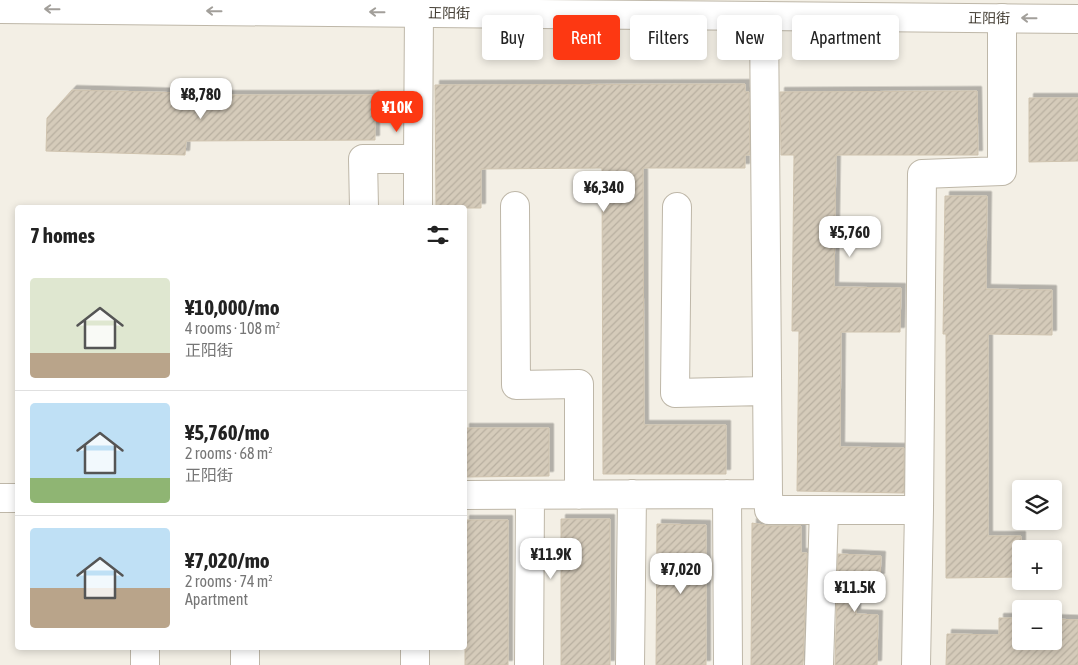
<!DOCTYPE html>
<meta charset="utf-8">
<style>
:root{--surface:#fff;--page:#f6f6f6;--text:#222;--muted:#767676;--line:#e0e0e0;--accent:#fd3812}
body{margin:0;font-family:"Asap Condensed","Noto Sans SC",sans-serif;background:var(--page);color:var(--text);height:100vh;display:flex;flex-direction:column;font-size:19px;white-space:nowrap}
*{box-sizing:border-box;margin:0}
p{font-size:16px;color:var(--muted)}
.icon{flex:none;width:28px;height:28px;fill:none;stroke:currentColor;stroke-width:2;stroke-linecap:round;stroke-linejoin:round}
.map{position:relative;flex:1;overflow:hidden}
.details{position:absolute;left:15px;top:205px;width:452px;height:445px;display:flex;flex-direction:column;background:var(--surface);border-radius:5px;box-shadow:0 2px 8px #0003}
.details>*{flex:none}
.top-card{position:absolute;left:482px;top:15px;width:475px;height:45px;display:flex;gap:10px}
.controls{position:absolute;left:1012px;top:480px;display:grid;gap:10px}
.controls a{display:grid;place-items:center;width:50px;height:50px;border-radius:5px;background:var(--surface);box-shadow:0 2px 8px #0003;font-size:25px}
.price{position:absolute;translate:-50% -42px;padding:0 11px;border-radius:10px;background:#fff;color:#222;font-size:16px;line-height:32px;filter:drop-shadow(0 1px 2px #0008)}
.price::after{content:'';position:absolute;left:50%;top:30px;width:15px;height:11px;margin-left:-8px;background:inherit;clip-path:polygon(0 0,100% 0,50% 100%)}
.price.current{background:var(--accent);color:#fff}
ul{padding:0;list-style:none}
li{display:flex;align-items:center;gap:15px;height:125px;padding:0 15px}
li+li{border-top:1px solid var(--line)}
li span{display:grid;place-items:center;flex:none;width:140px;height:100px;border-radius:5px;color:#555}
li>.icon{margin-inline-start:auto}
span .icon{width:60px;height:60px;fill:#fffc;stroke-width:1}
li b{font-size:21px}
h2{display:flex;justify-content:space-between;align-items:center;height:60px;padding:0 15px;font-size:21px}
.tag{padding:0 18px;border-radius:5px;background:var(--surface);box-shadow:0 2px 8px #0003;font-size:18px;line-height:45px}
.tag.current{background:var(--accent);color:#fff}
.map>svg:first-child{display:block}
.building{fill:url(#building-hatch);stroke:#cfc3ae;filter:url(#shadow)}
.lines{fill:none;stroke-linecap:round;stroke-linejoin:round}
.minor-casing{stroke:#beb7a8;stroke-width:30}
.tertiary-casing{stroke:#beb7a8;stroke-width:30}
.minor{stroke:#fff;stroke-width:28}
.tertiary{stroke:#fff;stroke-width:28}
.oneway{stroke:#a29f9a}
.labels{text-anchor:middle;dominant-baseline:central;stroke-width:4;stroke-linejoin:round;paint-order:stroke}
.street-label{font-size:14px;fill:#453f35;stroke:#fff}
</style>
<div class="map">
<svg width="1078" height="665" viewBox="0 0 1078 665">
<defs>
<pattern id="building-hatch" width="6" height="6" patternUnits="userSpaceOnUse" patternTransform="scale(1.25)"><rect width="6" height="6" fill="#d5cbba"/><path d="M-1 1l2-2M0 6l6-6M5 7l2-2" fill="none" stroke="#b8afa0"/></pattern>
<filter id="shadow"><feDropShadow dx="4.5" dy="-4.5" stdDeviation="0" flood-color="#0004"/></filter>
</defs>
<rect width="100%" height="100%" fill="#f3efe5"/>
<path class="building" d="M745 84V92H749L750 155H745V168H643L644 425H726V474H603L602 168 481 169V208H436L435 85Z
M72 90 186 93V95H375V140L186 141 185 155 46 151 47 118Z
M977 91 978 155H836L834 287 901 288 900 332H841L840 447 904 448V493L797 491 799 331H792L794 155H781L780 92Z
M1029 98H1078V161L1029 162Z
M945 196H987L986 289 1052 290V335L988 334V536H1021V577L946 578V334H943Z
M465 428H549V476L465 477Z
M561 519H610V665H561Z
M465 520H508V665H465Z
M752 523 769 526H801V553H807L803 665H751Z
M657 524 706 525V665H656Z
M838 554 881 556 880 578H856V614L878 615 877 665H835Z
M999 618H1021V641H1054V619L1078 620V665H946L947 634 999 635Z"/>
<g class="lines">
<defs>
<path id="minor" d="M515 206 516 385 579 384V495
M677 207 675 393 767 391
M364 208 363 159H418L419 12
M418 208V159
M727 494 728 665
M768 494 769 510H919L916 665
M465 495 768 494 764 16
M0 498H18
M919 510 922 174 1002 171V18
M145 648V665
M245 648V665
M415 665V648
M529 665 530 495
M630 665 632 494
M819 665 824 510"/>
<path id="tertiary" d="M0 9 1078 19"/>
</defs>
<use href="#minor" class="minor-casing"/>
<use href="#tertiary" class="tertiary-casing"/>
<use href="#minor" class="minor"/>
<use href="#tertiary" class="tertiary"/>
</g>
<defs><path id="oneway-shaft" d="M-6 0H5M1.5-3L5.5 0L1.5 3" fill="none" stroke-width="1.6" stroke-linecap="round" stroke-linejoin="round" transform="scale(1.25)"/></defs>
<g class="oneway">
<use href="#oneway-shaft" transform="translate(52 9) rotate(-179)"/>
<use href="#oneway-shaft" transform="translate(214 11) rotate(-179)"/>
<use href="#oneway-shaft" transform="translate(377 12) rotate(-179)"/>
<use href="#oneway-shaft" transform="translate(1029 18) rotate(-179)"/>
</g>
<g class="labels">
<g class="street-label">
<text transform="translate(449 13) rotate(1)">正阳街</text>
<text transform="translate(989 18) rotate(1)">正阳街</text>
</g>
</g>
</svg>
<div class="controls">
<a><svg class="icon" aria-label="layers" viewBox="0 0 24 24"><path d="M12 4l9 5-9 5-9-5zM3 14l9 5 9-5"/></svg></a>
<a>+</a>
<a>−</a>
</div>
<b class="price" style="left:201px;top:120px">¥8,780</b>
<b class="price current" style="left:397px;top:133px">¥10K</b>
<b class="price" style="left:604px;top:213px">¥6,340</b>
<b class="price" style="left:850px;top:258px">¥5,760</b>
<b class="price" style="left:551px;top:580px">¥11.9K</b>
<b class="price" style="left:681px;top:595px">¥7,020</b>
<b class="price" style="left:855px;top:613px">¥11.5K</b>
<div class="top-card">
<a class="tag">Buy</a>
<a class="tag current">Rent</a>
<a class="tag">Filters</a>
<a class="tag">New</a>
<a class="tag">Apartment</a>
</div>
<section class="details">
<h2>7 homes<svg class="icon" aria-label="filters" viewBox="0 0 24 24"><path d="M4 7h16M4 17h16"/><circle cx="9" cy="7" r="2"/><circle cx="15" cy="17" r="2"/></svg></h2>
<ul>
<li><span style="background:linear-gradient(#dfe7d0 75%,#b9a48a 0)"><svg class="icon" aria-label="home" viewBox="0 0 24 24"><path d="M3 11l9-7 9 7M6 9v11h12V9"/></svg></span><div><b>¥10,000/mo</b><p>4 rooms · 108 m²</p><p>正阳街</p></div></li>
<li><span style="background:linear-gradient(#bfe0f5 75%,#8fb573 0)"><svg class="icon" aria-label="home" viewBox="0 0 24 24"><path d="M3 11l9-7 9 7M6 9v11h12V9"/></svg></span><div><b>¥5,760/mo</b><p>2 rooms · 68 m²</p><p>正阳街</p></div></li>
<li><span style="background:linear-gradient(#bfe0f5 60%,#b9a48a 0)"><svg class="icon" aria-label="home" viewBox="0 0 24 24"><path d="M3 11l9-7 9 7M6 9v11h12V9"/></svg></span><div><b>¥7,020/mo</b><p>2 rooms · 74 m²</p><p>Apartment</p></div></li>
</ul>
</section>
</div>
